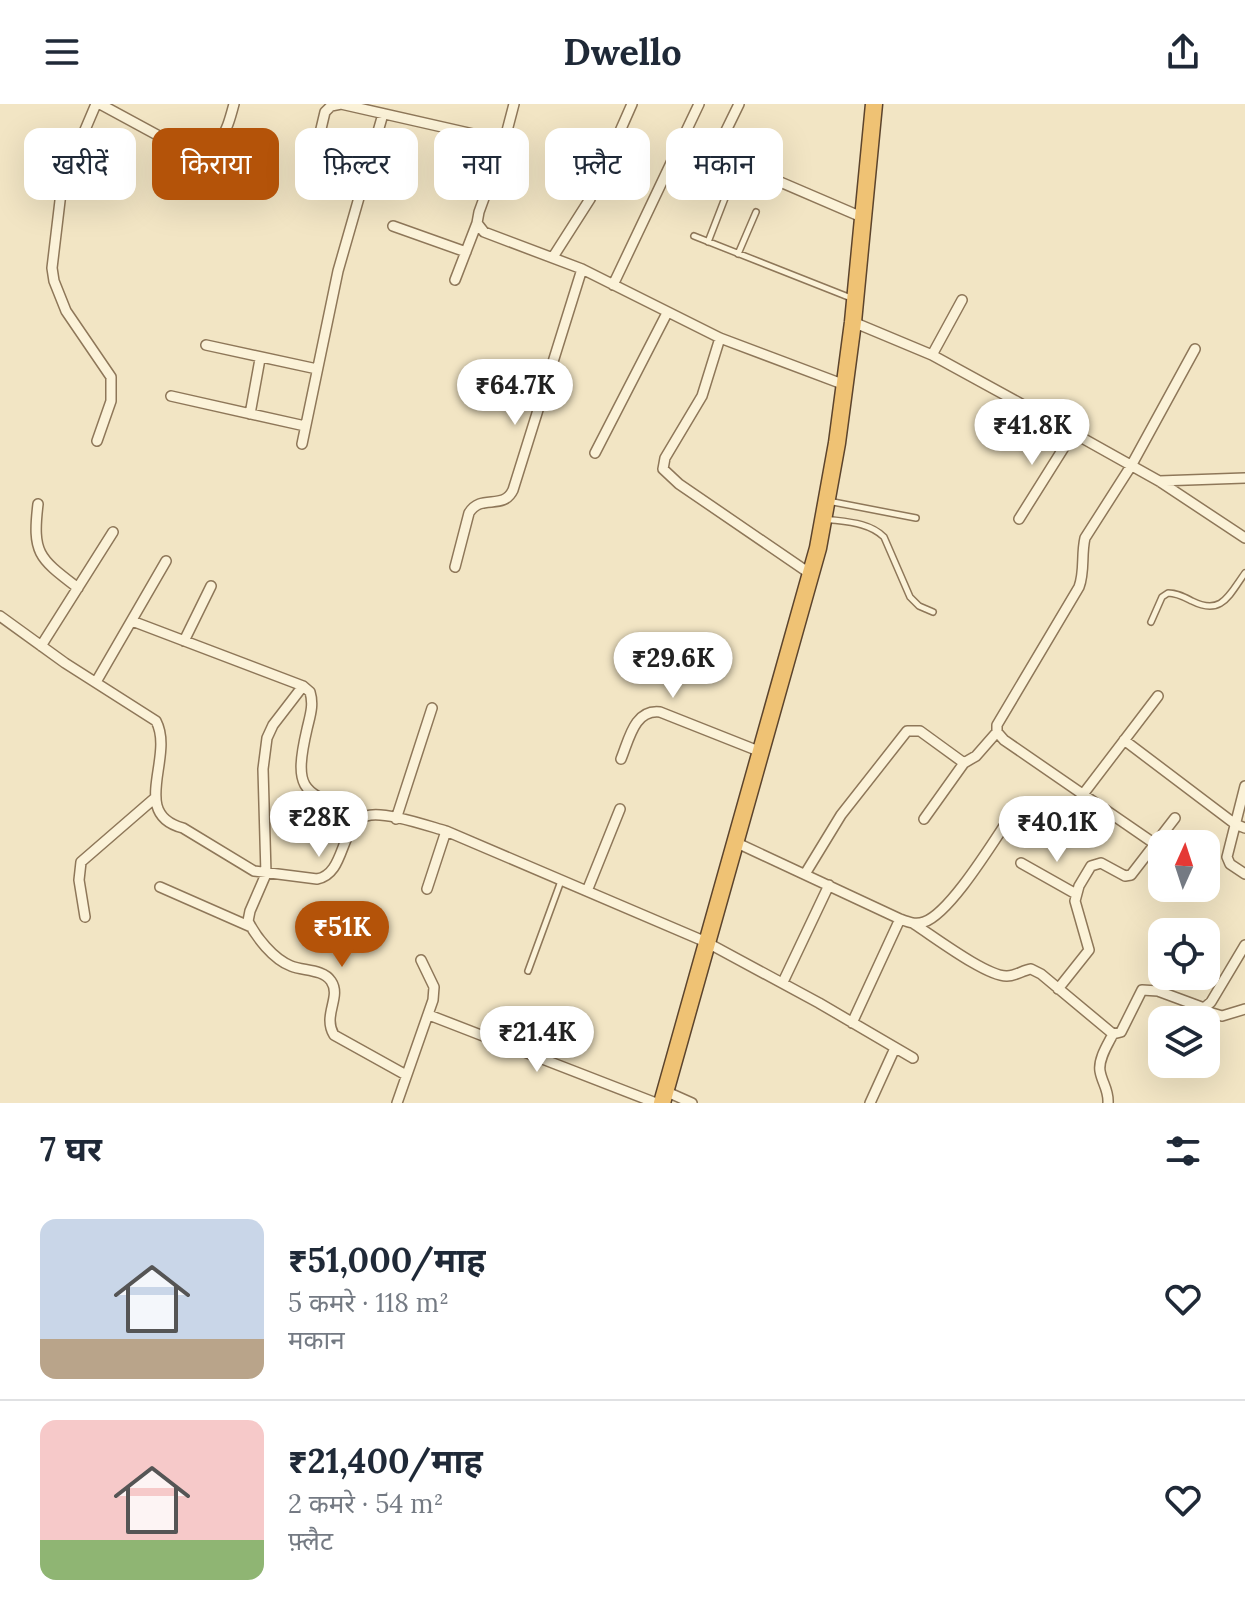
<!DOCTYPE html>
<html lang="hi">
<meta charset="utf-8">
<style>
:root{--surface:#fff;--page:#f2f2f3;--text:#1f2937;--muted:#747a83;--line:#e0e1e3;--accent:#b45309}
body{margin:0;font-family:Lora,"Noto Sans Devanagari",serif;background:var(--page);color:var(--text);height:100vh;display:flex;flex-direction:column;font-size:30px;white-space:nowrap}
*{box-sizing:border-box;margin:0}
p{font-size:26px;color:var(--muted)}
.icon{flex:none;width:44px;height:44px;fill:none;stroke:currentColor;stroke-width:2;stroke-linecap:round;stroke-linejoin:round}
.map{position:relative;height:999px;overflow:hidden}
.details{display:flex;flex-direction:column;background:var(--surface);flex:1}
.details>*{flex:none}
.top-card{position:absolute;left:24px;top:24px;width:800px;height:72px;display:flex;gap:16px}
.needle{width:52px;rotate:3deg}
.controls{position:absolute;left:1148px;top:726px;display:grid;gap:16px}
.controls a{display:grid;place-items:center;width:72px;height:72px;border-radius:16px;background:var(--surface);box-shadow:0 8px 32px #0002;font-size:40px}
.price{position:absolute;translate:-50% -68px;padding:0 18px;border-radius:28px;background:#fff;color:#222;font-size:26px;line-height:52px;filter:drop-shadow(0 2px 4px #0008)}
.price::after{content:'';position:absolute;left:50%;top:48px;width:24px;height:18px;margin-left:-12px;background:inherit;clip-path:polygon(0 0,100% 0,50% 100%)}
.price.selected{background:var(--accent);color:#fff}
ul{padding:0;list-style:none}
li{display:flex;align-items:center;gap:24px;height:200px;padding:0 40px}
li+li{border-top:2px solid var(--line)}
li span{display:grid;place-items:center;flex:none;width:224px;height:160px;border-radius:16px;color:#555}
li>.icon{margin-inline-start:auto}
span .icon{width:96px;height:96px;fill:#fffc;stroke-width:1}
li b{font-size:34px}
h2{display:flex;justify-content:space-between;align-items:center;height:96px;padding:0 40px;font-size:34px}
.chip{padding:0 28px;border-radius:16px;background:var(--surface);box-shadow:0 8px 32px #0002;font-size:28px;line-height:72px}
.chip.selected{background:var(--accent);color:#fff}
header{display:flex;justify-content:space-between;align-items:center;height:104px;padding:0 40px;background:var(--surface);font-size:36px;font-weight:800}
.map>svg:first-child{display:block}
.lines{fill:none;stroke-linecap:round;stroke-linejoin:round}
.service-casing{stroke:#8e7759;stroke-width:8}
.minor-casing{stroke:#8e7759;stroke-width:12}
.trunk-casing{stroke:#5c442d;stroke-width:19}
.service{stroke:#fbf2d8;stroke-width:5}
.minor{stroke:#fbf2d8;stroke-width:9}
.trunk{stroke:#efc274;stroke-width:16}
</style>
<header><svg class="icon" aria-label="menu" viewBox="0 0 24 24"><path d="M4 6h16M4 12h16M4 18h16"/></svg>Dwello<svg class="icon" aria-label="share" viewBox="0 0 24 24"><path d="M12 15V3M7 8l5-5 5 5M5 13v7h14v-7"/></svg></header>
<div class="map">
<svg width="1245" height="999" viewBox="0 0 1245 999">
<rect width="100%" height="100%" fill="#f2e5c4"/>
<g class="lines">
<defs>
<path id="service" d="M694 132 851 194
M708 138 725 94
M738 150 756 108
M828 397 916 414
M825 415C846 418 869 418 884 433L910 493 919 502 933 508
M1151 518 1162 493 1168 489C1177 489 1184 493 1192 497 1222 512 1229 491 1245 469
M528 867 561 777"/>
<path id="minor" d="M96 0 62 80 52 164 54 177 66 207 111 273V297L97 337
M100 0 183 45C220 51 226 30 234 0
M514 0 503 42 479 108 477 119 484 128 582 165 720 234 845 281
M739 0 720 39 721 50 729 56 864 114
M310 71 325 8 331 2 341 0 504 37
M393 122 466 148
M553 153 590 95 632 0
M455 176 477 119
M613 181 699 0
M853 218 932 251 1016 297 1159 377 1245 434
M720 234 702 292 665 354 663 365 679 380 812 471
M206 241 317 265
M932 251 962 196
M171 292 305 322
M250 310 260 255
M302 340 338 167 383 10
M595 349 667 209
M1159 377 1245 374
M38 400C32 450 39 454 78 484
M1019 415 1073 329
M455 463 469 409C481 389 503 407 513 386L582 165
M0 512 65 559 156 617C175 653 129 710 183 724L254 767 317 775C346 770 339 722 366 712 383 706 428 722 446 727L706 838 819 899 913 954
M132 517 303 582 310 588C314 601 310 612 307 625 291 694 307 688 365 712
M184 537 211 482
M41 542 113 428
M96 578 166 457
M303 582 273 621 267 634 263 665 266 770 250 807 248 817C256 833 273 855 291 862 303 867 323 865 331 877 342 893 322 911 334 931L406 971
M1124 636 1235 720 1245 724
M621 655C629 636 634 605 660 608L761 648
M1245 682 1227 753 1230 760 1245 770
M396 715 432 604
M924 715 964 659
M735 738 900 815C908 818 915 821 924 818 951 809 996 733 1014 707L1025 704 1051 722 1056 723 1064 720 1084 689 1158 592
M1155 740 1004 636 997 628V621L1079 483C1085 467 1081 451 1085 434L1131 362 1195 245
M1021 759 1076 790
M805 770 841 711 907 627H920L964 659 976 652 997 628
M160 783 251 823
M427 785 446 727
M587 787 620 705
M85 813 79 776 81 758 156 693
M914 820C933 832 987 873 1007 872 1016 872 1023 866 1031 865L1041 870 1113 930 1121 928 1142 886 1158 887 1204 904 1211 898 1245 841
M783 878 829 781
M1058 885 1089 846 1075 797 1079 782 1091 762 1101 759 1125 772 1131 771 1175 714
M1199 905 1222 912 1245 905
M429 911 656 999
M852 919 900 815
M665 987 692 999
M397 999 433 896 434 883 421 856
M870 999 895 944
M1108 999C1109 986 1102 979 1100 967 1098 955 1108 940 1113 930"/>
<path id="trunk" d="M662 999 818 444 837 339 853 218 874 0"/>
</defs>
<use href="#service" class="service-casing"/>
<use href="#minor" class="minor-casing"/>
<use href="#trunk" class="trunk-casing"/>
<use href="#service" class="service"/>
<use href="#minor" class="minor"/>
<use href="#trunk" class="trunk"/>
</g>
</svg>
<div class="controls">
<a><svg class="needle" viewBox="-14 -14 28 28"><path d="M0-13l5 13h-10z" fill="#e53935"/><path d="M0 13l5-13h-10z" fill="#747a83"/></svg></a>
<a><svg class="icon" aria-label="locate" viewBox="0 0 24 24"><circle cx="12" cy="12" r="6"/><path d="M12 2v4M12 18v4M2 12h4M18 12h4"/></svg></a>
<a><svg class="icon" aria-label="layers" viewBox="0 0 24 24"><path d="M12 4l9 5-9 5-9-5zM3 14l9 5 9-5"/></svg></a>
</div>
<b class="price" style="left:515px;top:323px">₹64.7K</b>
<b class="price" style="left:1032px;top:363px">₹41.8K</b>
<b class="price" style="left:673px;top:596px">₹29.6K</b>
<b class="price" style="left:319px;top:755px">₹28K</b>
<b class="price" style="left:1057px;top:760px">₹40.1K</b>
<b class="price selected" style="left:342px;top:865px">₹51K</b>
<b class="price" style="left:537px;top:970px">₹21.4K</b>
<div class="top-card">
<a class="chip">खरीदें</a>
<a class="chip selected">किराया</a>
<a class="chip">फ़िल्टर</a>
<a class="chip">नया</a>
<a class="chip">फ़्लैट</a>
<a class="chip">मकान</a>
</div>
</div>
<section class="details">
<h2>7 घर<svg class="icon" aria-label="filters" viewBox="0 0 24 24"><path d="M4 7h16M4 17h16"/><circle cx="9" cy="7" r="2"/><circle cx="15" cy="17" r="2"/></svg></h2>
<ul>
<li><span style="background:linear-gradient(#c9d6e8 75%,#b9a48a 0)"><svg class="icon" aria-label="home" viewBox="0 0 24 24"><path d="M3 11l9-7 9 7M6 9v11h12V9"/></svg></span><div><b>₹51,000/माह</b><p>5 कमरे · 118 m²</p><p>मकान</p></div><svg class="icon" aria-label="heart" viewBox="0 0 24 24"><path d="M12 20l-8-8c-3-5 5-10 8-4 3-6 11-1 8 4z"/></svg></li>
<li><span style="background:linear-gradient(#f6c9c9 75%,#8fb573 0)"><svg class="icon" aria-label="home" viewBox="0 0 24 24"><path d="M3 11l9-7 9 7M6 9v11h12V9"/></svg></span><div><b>₹21,400/माह</b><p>2 कमरे · 54 m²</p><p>फ़्लैट</p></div><svg class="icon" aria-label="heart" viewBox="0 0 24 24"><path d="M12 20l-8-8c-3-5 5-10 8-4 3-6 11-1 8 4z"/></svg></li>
</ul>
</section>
